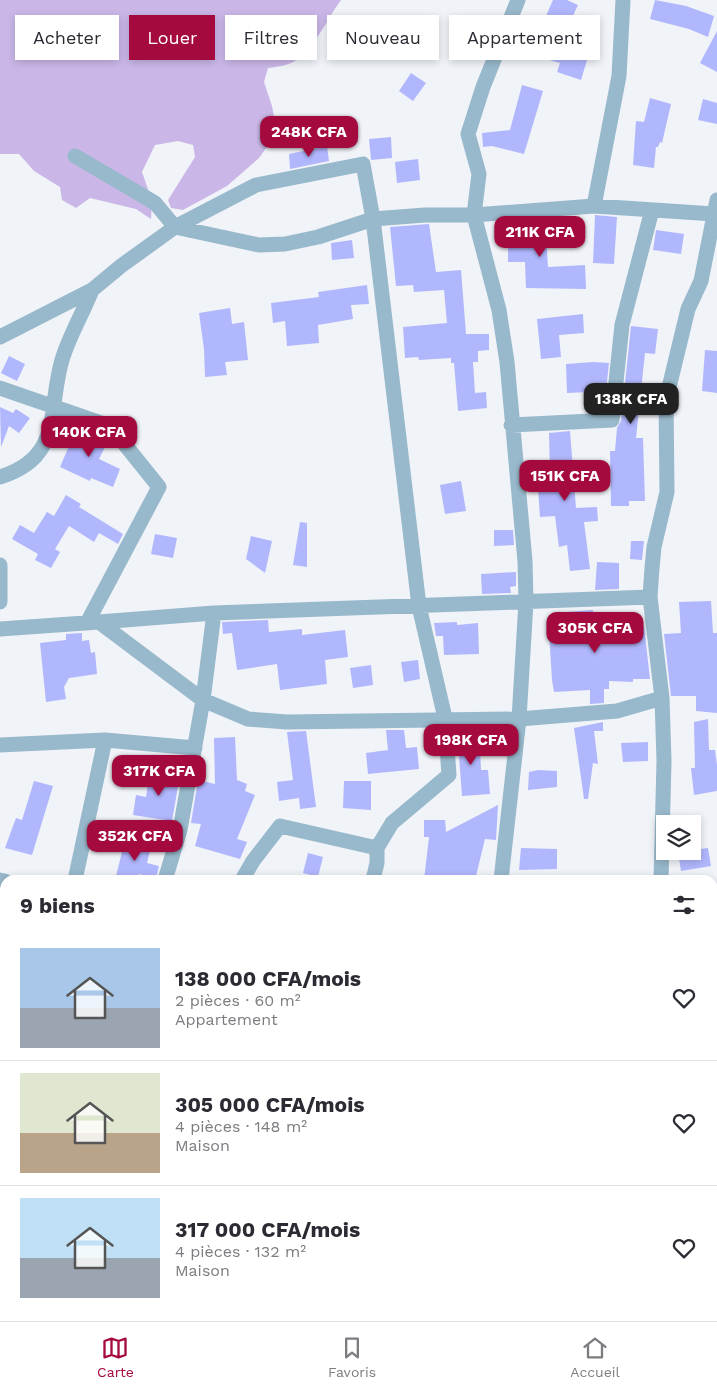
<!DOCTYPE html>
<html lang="fr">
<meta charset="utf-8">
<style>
:root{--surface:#fff;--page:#f2f2f3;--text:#2b2b33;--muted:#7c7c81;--line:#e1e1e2;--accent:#a50a3e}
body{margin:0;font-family:"Work Sans",sans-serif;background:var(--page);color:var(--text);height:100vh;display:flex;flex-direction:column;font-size:19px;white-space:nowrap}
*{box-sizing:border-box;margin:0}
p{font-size:16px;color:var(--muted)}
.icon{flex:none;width:28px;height:28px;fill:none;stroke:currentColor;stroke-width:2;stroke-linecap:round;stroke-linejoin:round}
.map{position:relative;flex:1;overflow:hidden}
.side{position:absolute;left:0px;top:875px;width:718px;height:446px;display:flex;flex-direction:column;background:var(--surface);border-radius:15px 15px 0 0;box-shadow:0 2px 8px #0003}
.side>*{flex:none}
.hud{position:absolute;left:15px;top:15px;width:688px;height:45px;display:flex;gap:10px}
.buttons{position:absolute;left:656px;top:815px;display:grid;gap:10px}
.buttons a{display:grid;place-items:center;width:45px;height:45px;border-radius:0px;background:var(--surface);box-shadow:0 2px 8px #0003;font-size:25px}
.price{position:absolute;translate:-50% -42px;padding:0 11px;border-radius:10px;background:var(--accent);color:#fff;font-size:16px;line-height:32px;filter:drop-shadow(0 1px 2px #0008)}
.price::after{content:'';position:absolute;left:50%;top:30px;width:15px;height:11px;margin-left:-8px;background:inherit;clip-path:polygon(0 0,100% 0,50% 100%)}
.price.selected{background:#222;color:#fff}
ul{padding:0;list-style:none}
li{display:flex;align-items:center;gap:15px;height:125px;padding:0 20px}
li+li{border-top:1px solid var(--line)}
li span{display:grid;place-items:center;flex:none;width:140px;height:100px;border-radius:0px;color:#555}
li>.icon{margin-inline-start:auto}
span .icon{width:60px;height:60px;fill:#fffc;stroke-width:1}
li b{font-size:21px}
h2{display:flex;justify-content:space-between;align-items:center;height:60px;padding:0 20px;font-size:21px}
.pill{padding:0 18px;border-radius:0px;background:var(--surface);box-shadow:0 2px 8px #0003;font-size:18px;line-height:45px}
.pill.selected{background:var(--accent);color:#fff}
.tab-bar{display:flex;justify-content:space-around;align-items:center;height:70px;border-top:1px solid var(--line);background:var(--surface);font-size:14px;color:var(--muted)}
.tab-bar a{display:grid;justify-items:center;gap:2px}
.tab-bar .selected{color:var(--accent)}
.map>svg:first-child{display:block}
.green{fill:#cab7e8}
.building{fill:#b1b7fd}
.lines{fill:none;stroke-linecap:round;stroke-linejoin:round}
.street{stroke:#98b8cb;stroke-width:15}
</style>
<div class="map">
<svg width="717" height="1321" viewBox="0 0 717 1321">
<rect width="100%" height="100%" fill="#f0f3f8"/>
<path class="green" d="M0 0H341C327 19 312 54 291 63 284 66 275 67 268 68L264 82 272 106 277 133 259 158 227 186 183 210 171 208 168 200 195 157 193 145 178 141 155 145 142 172 152 201 151 219 136 209 90 198 76 208 62 200 60 187 34 171 19 154H0Z"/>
<path class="building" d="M553 0H567L578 5 568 26 546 16Z
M655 0 686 6 714 16 708 37 689 29 650 19Z
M717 31V72L700 63Z
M529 38 588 57 581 80 557 72 560 63 525 53Z
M411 73 426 83 413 101 399 91Z
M522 85 543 91 524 154 492 146 483 147 482 133 510 130Z
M650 98 671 104 662 143 660 142 658 147H656L654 168 633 165 636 121 644 122Z
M703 99 717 103V124L698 120Z
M391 137 392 158 371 160 369 139Z
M327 146 329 161 290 169 289 154Z
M418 159 420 180 397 183 395 162Z
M595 215 617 217 614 264 593 263Z
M545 219 548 267 585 265 586 289 526 288 525 262H508V222Z
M429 224 436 272 461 270 466 334H489V350L478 351V362H473L475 393 486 392 487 408 458 411 454 363H451V358L419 360 418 357 405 358 403 327 447 323 444 290 414 292 413 285 396 286 390 227Z
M656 230 684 234 681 254 653 250Z
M352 240 354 258 332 260 331 243Z
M367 285 369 304 351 305 353 319 318 325 319 343 287 346 285 321 273 323 271 303 319 297 318 292Z
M230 308 232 324 244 322 248 360 225 362 227 375 205 377 204 349 199 313Z
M583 314 584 333 559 335 561 357 541 359 537 319Z
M631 326 658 329 655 354 645 353 636 438H643L645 501H629V506H611L610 451H615L617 428 621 421Z
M705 350 717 351V393L702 391Z
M9 356 25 364 17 381 1 373Z
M593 362 609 363 604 410H590V392L567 393 566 364Z
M0 407 13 413 16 409 30 418 19 433 9 426 1 447Z
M78 425 92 430 108 441 99 459 120 469 113 487 91 478 90 481 60 467Z
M570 431 576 508 597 507 598 521 584 522 590 569 570 571 567 545 559 547 555 516 540 517 537 474 550 473 549 433Z
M461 481 466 511 445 514 440 485Z
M66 495 81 504 79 507 123 534 118 544 99 533 94 542 69 526 55 549 60 552 51 568 35 560 38 554 12 539 20 525 34 533 47 512 54 516Z
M300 522 307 523V567L293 565Z
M494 530H513L514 545 494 546Z
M155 534 177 538 173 558 151 554Z
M251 536 272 541 265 573 246 559Z
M631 541H644L642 560 630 559Z
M597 562 619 563V589L595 590Z
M516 572V586L510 587 511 593 482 594 481 574Z
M711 601 713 633H717V713L696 711V696H671L664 634 681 633 679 602Z
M593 610V629L620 627V619L636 618 637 627 644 626 650 679H633V682L609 681V689H604V703L590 704V690L554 692 552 680 549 632 553 631V613Z
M268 620 269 632 302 629V635L345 630 348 657 325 660 327 684 280 690 277 664 237 670 232 633 223 634 222 622Z
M457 622V625L478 623 479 654 444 655 443 636H436L434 623Z
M82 633V641L89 640 91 653 95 652 97 674 69 678 64 687 66 699 46 702 40 643 66 640V634Z
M418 660 420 679 404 682 401 662Z
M371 665 373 685 353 688 350 668Z
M708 719 709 750H715L717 765V791L694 795 691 768H695L694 722Z
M603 722V731H594L598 764 593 763 588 799H584L574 728Z
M457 729H474L475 748H480L481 770H488L490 794 462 796Z
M386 730H404L406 748 417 747 419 769 368 774 366 753 388 750Z
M306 731 316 807 300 809 299 798 279 801 277 782 293 780 287 732Z
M235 737 237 780 247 784 245 791 255 795 237 839 247 842 240 859 195 846 201 824 191 823 198 780 215 784 214 738Z
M648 742V761L623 762 621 743Z
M150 770 180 775 172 821 133 815 136 795 146 797Z
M538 770 557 771V787L528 790 529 772Z
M34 781 53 786 32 855 5 848 16 818 22 820Z
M344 781H371V810L343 808Z
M498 805 496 840 485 839 475 880H424L429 837H424V820H445L446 832Z
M125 840 151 846 147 863 159 866 156 878 139 874 138 880H115Z
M521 848 557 849V869L519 870Z
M708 848 711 866 681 871 678 852Z
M308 853 323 857 318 877 303 873Z"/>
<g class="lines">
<path class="street" d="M75 156 155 203 175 227 259 245 285 244 318 237 373 219 425 215H474L594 206 714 214
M594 206 619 76 623 0
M0 337 92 290 121 266 175 227 256 185 363 164 373 219 419 606 445 718 449 775 392 823 377 848
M0 388 110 426 159 487 87 623
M511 425 612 420 622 325 652 210
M0 477C64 457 47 410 62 360 69 336 83 313 92 290
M0 565V602
M99 622 214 613 650 597
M0 629 99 622 203 700 248 719 287 722 519 719 617 711 662 698
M0 745 105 740 195 748
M0 880 5 881
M75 880 105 740
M165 880 180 830 203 700 214 613
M242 880 253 861 280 826 377 848V863L373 880
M501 880 519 719 526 602 525 561 507 362 499 310 474 215 479 174 468 134 483 87 518 0
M661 880 664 761 662 698 650 597 652 568 654 547 667 492 666 400 688 309 701 281 717 200
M0 1021H5
M712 1079H717
M0 1224H5
M0 1294 5 1239
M173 1321 174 1316
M286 1321 287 1316
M459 1321V1316
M661 1321V1316"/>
</g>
</svg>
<div class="buttons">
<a><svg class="icon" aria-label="layers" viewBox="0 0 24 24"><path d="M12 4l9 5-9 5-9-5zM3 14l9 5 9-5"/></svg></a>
</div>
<b class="price" style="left:309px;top:158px">248K CFA</b>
<b class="price" style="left:540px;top:258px">211K CFA</b>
<b class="price selected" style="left:631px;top:425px">138K CFA</b>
<b class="price" style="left:89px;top:458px">140K CFA</b>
<b class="price" style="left:565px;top:502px">151K CFA</b>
<b class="price" style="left:595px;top:654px">305K CFA</b>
<b class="price" style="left:471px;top:766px">198K CFA</b>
<b class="price" style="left:159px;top:797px">317K CFA</b>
<b class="price" style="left:135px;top:862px">352K CFA</b>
<div class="hud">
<a class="pill">Acheter</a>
<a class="pill selected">Louer</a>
<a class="pill">Filtres</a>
<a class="pill">Nouveau</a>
<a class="pill">Appartement</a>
</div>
<section class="side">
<h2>9 biens<svg class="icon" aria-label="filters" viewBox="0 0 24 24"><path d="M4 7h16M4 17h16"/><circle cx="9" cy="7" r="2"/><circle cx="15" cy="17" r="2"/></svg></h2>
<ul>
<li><span style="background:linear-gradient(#a9c7e8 60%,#9aa5b1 0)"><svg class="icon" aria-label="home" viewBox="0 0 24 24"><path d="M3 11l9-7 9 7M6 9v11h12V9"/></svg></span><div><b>138 000 CFA/mois</b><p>2 pièces · 60 m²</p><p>Appartement</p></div><svg class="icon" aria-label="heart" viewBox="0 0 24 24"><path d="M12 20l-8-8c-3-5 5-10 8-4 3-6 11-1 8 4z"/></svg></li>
<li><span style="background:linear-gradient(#dfe7d0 60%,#b9a48a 0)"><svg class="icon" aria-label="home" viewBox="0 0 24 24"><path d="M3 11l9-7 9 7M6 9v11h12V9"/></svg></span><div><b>305 000 CFA/mois</b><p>4 pièces · 148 m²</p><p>Maison</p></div><svg class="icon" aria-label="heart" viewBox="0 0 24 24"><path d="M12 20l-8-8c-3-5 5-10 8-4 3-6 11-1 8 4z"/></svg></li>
<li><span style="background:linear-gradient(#bfe0f5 60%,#9aa5b1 0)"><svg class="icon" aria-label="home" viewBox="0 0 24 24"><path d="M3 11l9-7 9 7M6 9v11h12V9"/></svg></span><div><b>317 000 CFA/mois</b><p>4 pièces · 132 m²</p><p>Maison</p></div><svg class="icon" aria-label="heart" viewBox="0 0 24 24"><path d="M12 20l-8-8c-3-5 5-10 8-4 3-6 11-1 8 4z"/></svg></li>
</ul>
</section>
</div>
<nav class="tab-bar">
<a class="selected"><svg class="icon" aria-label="map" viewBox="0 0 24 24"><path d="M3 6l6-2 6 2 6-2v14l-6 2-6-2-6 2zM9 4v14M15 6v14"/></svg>Carte</a>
<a><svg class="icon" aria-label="saved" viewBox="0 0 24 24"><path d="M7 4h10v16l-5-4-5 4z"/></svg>Favoris</a>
<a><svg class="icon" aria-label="home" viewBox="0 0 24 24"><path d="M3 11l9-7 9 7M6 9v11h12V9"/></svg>Accueil</a>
</nav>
